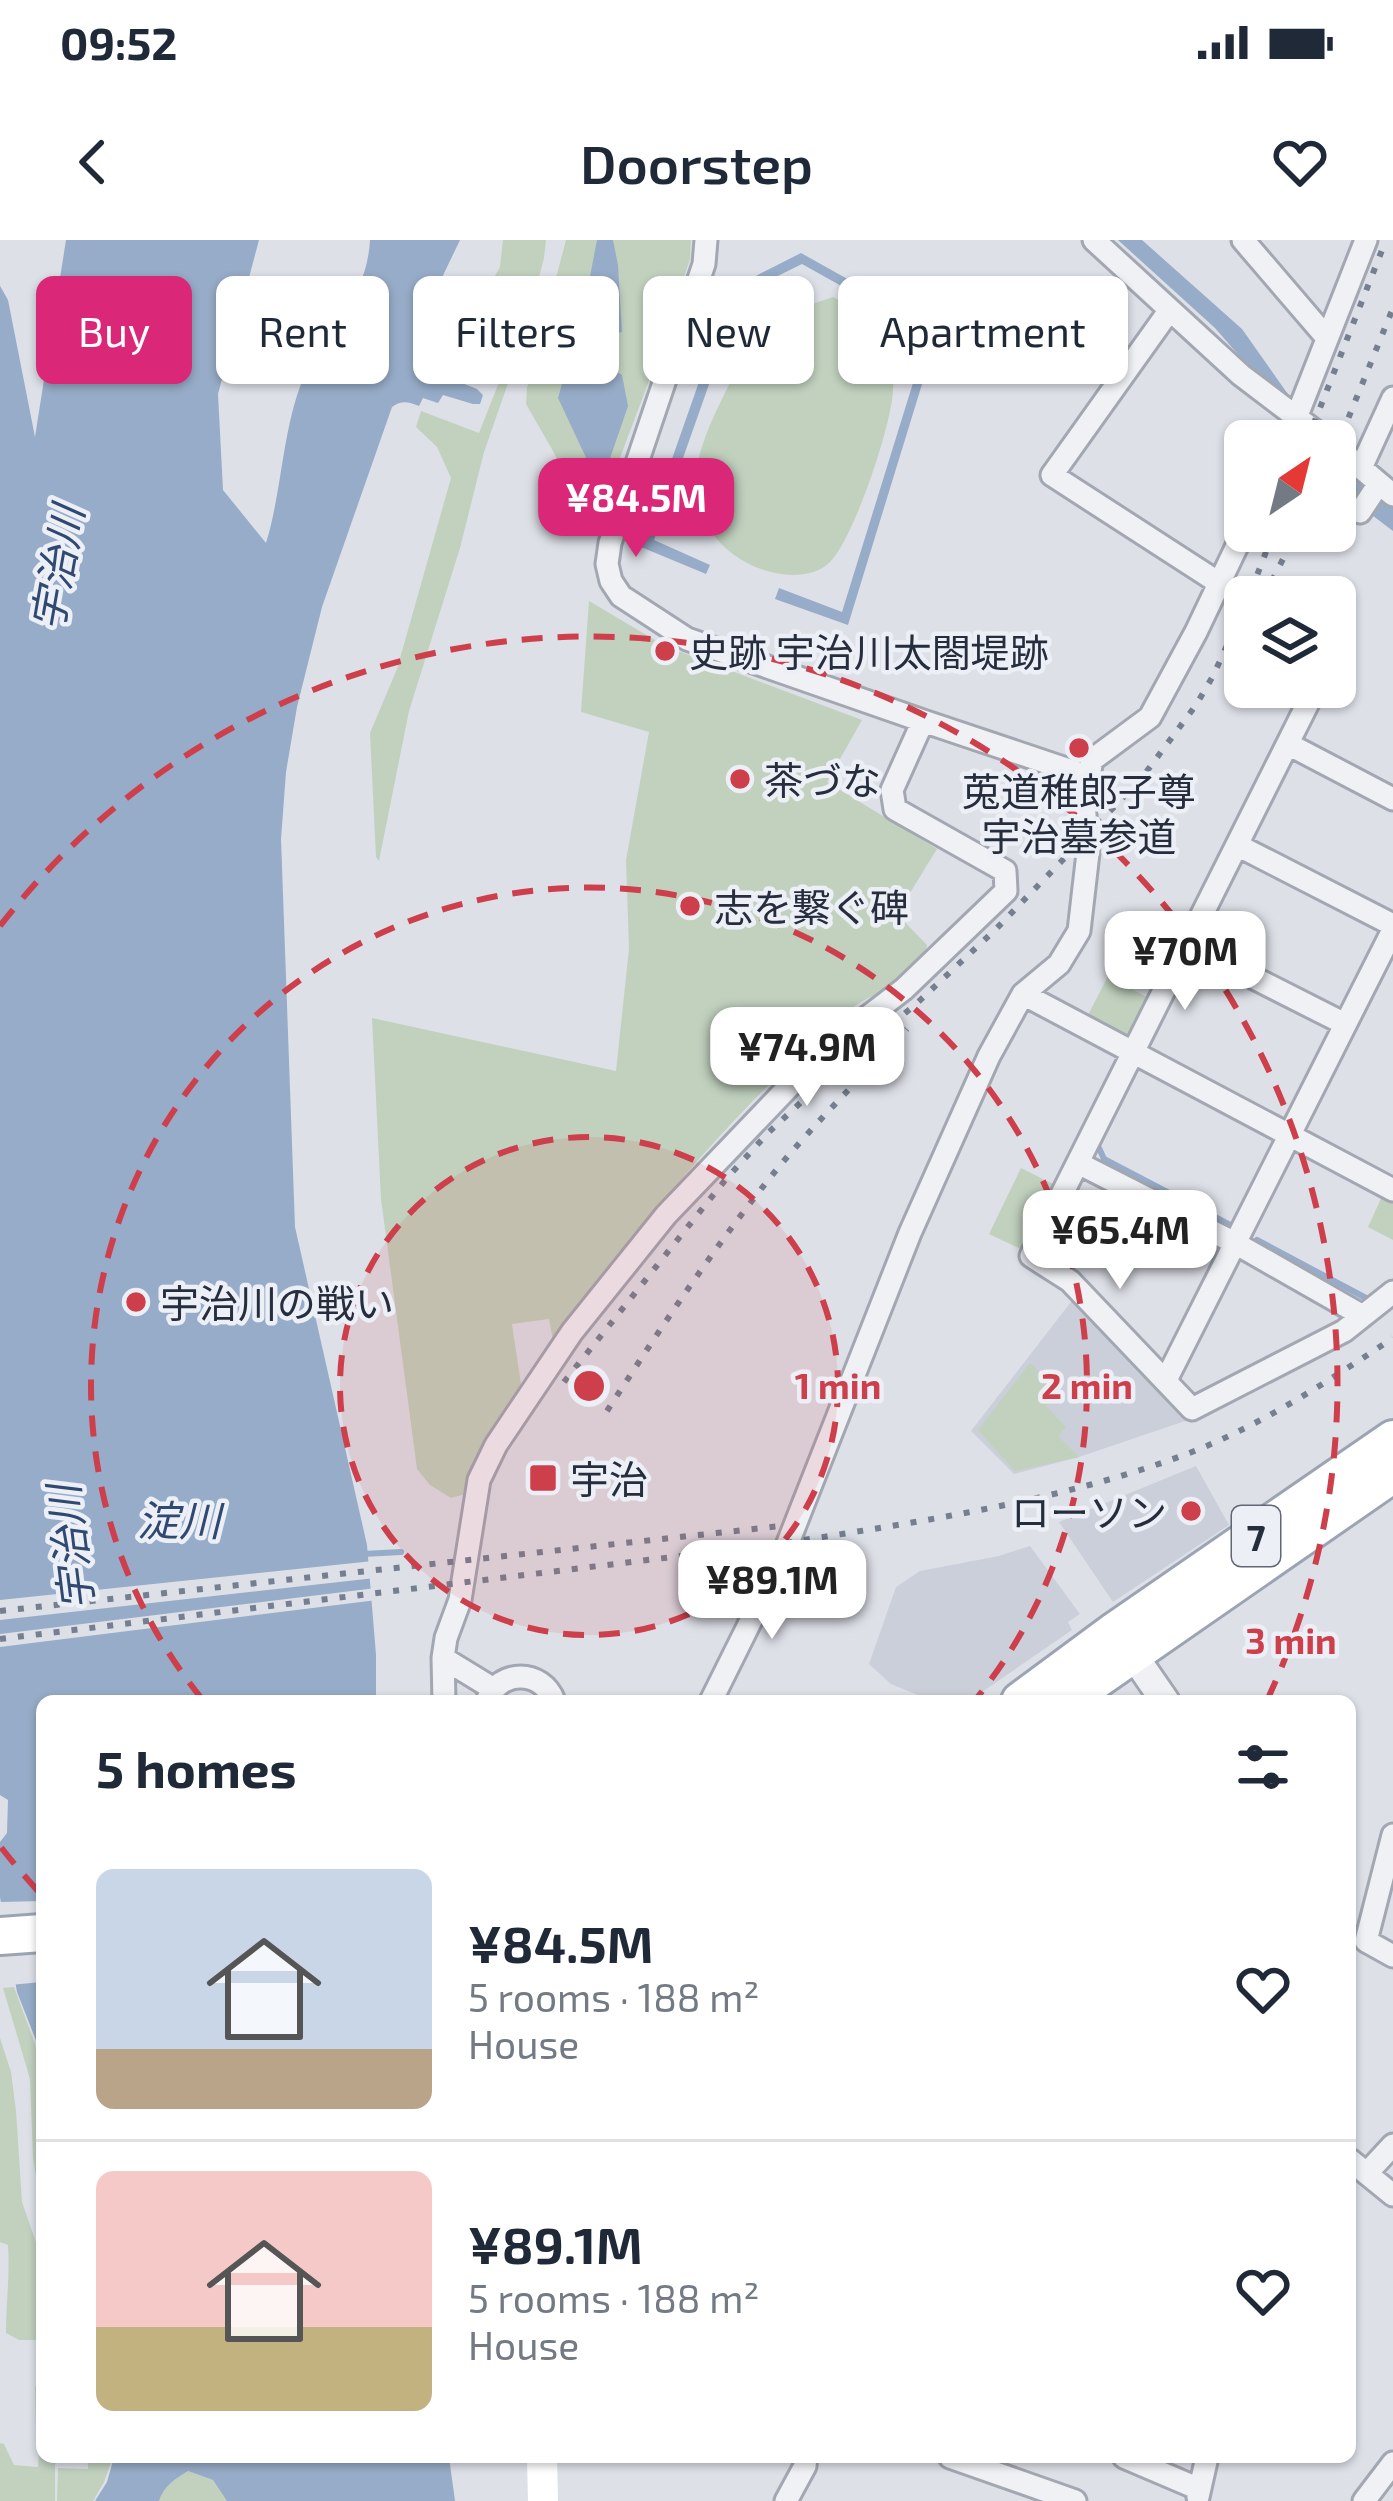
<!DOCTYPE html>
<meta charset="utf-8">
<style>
:root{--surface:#fff;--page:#f2f2f3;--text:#1f2937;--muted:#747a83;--line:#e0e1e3;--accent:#db2777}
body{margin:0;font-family:"Exo 2","Noto Sans JP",sans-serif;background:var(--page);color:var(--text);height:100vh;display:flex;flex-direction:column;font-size:45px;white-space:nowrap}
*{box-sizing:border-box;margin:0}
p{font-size:39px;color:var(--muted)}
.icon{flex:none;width:66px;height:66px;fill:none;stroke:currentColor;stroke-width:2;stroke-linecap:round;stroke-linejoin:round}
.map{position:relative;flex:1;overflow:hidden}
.panel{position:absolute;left:36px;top:1455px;width:1320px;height:768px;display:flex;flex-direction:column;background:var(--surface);border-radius:18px;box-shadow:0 3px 9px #0004}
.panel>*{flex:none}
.banner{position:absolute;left:36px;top:36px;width:1323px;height:108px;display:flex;gap:24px}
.needle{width:78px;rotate:35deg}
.buttons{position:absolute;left:1224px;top:180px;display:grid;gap:24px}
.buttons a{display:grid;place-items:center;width:132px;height:132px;border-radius:18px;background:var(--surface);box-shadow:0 3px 9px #0004;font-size:60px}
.price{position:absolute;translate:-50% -102px;padding:0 27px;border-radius:24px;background:#fff;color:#222;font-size:39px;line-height:78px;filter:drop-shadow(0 3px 6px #0008)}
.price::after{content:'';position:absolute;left:50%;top:72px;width:36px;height:27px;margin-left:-18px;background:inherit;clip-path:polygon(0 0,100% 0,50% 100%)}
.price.current{background:var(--accent);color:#fff}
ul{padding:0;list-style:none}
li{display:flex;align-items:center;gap:36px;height:300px;padding:0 60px}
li+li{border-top:3px solid var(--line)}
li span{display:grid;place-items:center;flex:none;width:336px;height:240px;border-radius:18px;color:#555}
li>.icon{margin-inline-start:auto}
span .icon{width:144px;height:144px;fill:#fffc;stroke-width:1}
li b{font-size:51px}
h2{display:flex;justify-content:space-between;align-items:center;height:144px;padding:0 60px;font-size:51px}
.pill{padding:0 42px;border-radius:18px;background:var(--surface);box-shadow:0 3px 9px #0004;font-size:42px;line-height:108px}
.pill.current{background:var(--accent);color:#fff}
.status{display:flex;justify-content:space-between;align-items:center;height:84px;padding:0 60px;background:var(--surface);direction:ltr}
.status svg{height:33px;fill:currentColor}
header{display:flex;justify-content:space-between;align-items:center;height:156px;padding:0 60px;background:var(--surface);font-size:54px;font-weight:600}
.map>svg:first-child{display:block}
.built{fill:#cbcfd9}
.green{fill:#c1d1be}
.water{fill:#97acc8}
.pier{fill:#dde0e7}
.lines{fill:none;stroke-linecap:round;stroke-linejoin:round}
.stream{stroke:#97acc8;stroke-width:6}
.minor-casing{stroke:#a2a7b1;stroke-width:27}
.tertiary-casing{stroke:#a2a7b1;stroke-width:33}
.primary-casing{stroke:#9ca4b3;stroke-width:42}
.minor{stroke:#eff1f5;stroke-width:21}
.tertiary{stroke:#eff1f5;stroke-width:27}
.secondary{stroke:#fff;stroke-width:30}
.primary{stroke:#fff;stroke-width:36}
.rail{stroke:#767f90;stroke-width:6;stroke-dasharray:6 12;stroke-linecap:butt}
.ring{fill:none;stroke:#ce3f4c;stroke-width:6;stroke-dasharray:21 15}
.poi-dot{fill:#ce3f4c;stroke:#eceff5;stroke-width:4.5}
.labels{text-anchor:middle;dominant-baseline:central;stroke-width:9;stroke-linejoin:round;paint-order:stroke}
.shield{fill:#eceff5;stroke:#616774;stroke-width:3}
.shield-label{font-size:36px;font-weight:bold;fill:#262d3d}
.poi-label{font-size:39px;fill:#262d3d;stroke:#eceff5;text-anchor:start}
.water-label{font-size:42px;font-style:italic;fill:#304971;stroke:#eceff5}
.centre{fill:#ce3f4c;stroke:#eceff5;stroke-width:6}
.ring-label{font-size:36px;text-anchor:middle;font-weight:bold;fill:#ce3f4c;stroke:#eceff5;stroke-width:9;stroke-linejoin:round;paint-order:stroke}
</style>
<div class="status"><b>09:52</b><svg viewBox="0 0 49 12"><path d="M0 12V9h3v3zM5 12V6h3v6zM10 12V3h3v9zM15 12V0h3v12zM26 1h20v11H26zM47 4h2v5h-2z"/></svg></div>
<header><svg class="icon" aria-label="back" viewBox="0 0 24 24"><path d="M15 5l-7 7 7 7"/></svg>Doorstep<svg class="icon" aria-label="heart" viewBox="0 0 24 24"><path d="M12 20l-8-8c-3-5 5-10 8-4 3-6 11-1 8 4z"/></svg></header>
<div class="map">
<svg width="1393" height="2261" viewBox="0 0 1393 2261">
<rect width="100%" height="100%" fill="#dde0e7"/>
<path class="built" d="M1074 1058 1188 1180 1079 1217 1014 1234 971 1191Z
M1196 1226 1229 1285 1113 1362 1059 1282Z
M1030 1306 1080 1374 1068 1382 1072 1390 969 1461H926L925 1458 891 1444 869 1424 896 1347 920 1331 999 1316Z"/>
<path class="green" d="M503 0H546L544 18 522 103 484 212 460 308 409 471 379 621 376 617 370 493 397 429 451 238 437 207 416 187 421 171 479 193 503 132 477 122 469 137 453 131 454 120 439 115 447 98 468 83 500 27Z
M566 0H691L690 19 655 125 592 292 553 211 526 164 527 148Z
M833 57C851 67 874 76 883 96 890 111 894 133 893 150 892 184 854 298 830 322 813 339 782 337 761 329 716 313 686 269 698 221 708 179 736 134 754 95L768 79Z
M589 361 665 406 862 480 827 542 937 609 897 674 927 705C920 740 888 747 861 762 846 771 832 786 819 797 719 887 634 993 553 1100L549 1079 512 1084 521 1144 473 1228 466 1254 451 1258 430 1245 417 1229 381 959 372 778 616 831 629 709 626 620 649 492 581 472Z
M1108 736 1150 759 1131 794 1121 796 1087 777Z
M1021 928 1057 946 1025 1011 989 994Z
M1384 952 1393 956V1000L1368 987Z
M1030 1123 1059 1152 1046 1166 1066 1187 1058 1196 1079 1217 1015 1231 978 1190Z
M14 1747 35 1804 42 1839V1972L33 1918 30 1839 3 1748Z
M0 1798 11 1832 16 1871 22 1962 39 2011V2100H19L6 2093C6 2063 10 2035 8 2005L0 2002Z
M42 2101V2217H59L55 2225V2261H0V2203L4 2204 14 2225 38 2227 40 2199 36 2189 35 2147 40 2136 38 2105Z
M88 2217H113L104 2242 93 2261H57L58 2228 88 2229Z
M188 2231 213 2240 227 2261H159C164 2246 175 2239 188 2231Z"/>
<path class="water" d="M66 0H259L218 154 223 250 266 303C283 248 282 185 306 132 328 84 367 59 370 0H460L414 96 415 106 435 117 433 124 449 130 447 137 477 149 483 155 480 164H473L443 155 438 163 423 158 419 166C408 162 402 160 392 167L322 367 297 467 286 532 281 599 295 987 367 1305 376 1415V1461H42V1827L37 1803 17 1752 0 1657V1602L7 1593 8 1560 0 1555V46L8 60 35 197Z
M597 0H613L618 25 622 92C609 94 602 99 596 110L600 122 622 135 628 166 605 233 589 224 558 158 586 57Z
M1118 0H1142L1242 89 1321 201H1301L1249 127 1215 88Z
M801 13 885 60 927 128 848 385 775 359 779 348 842 372 917 130 877 66 802 24 741 54 654 300 710 325 706 334 641 307 732 48Z
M1335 222 1393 266V291L1335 247Z
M114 2217H449L455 2261H227L213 2240 188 2231C175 2239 164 2246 159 2261H95L107 2242Z"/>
<path class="pier" d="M373 1321 375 1338 0 1380V1360Z
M376 1348 377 1360 0 1407V1394Z
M42 1661V1742L10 1745 0 1691V1662Z"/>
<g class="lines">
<path class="stream" d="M1099 908 1104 919 1234 987
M1257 1000 1366 1058
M363 1314 401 1312"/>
<defs>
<path id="minor" d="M706 0 704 24 610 303 607 324 611 341 621 356 687 399 923 481
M1094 0 1241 135 1328 201
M1243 0 1327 98
M1169 71 1052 235 1219 343
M1287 201 1366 0
M1335 206 1393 255
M1361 228 1393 158
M1360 272 1378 245
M1316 447 1031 1016 1070 1041 1192 1169 1344 1091 1393 1052
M1288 504 1393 559
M1237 605 1393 685
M1187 704 1345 784
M1023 754 1393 950
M1078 923 1235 1003 1363 1076
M1166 1140 1393 690
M443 1418 492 1448
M444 1461 443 1418 446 1398 460 1360 479 1240 496 1205 572 1092 666 975 822 812 904 749 1006 651 1005 631 895 569 892 550 923 481 1087 536
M487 1461C499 1429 542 1429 554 1461
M711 1461 782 1318 910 993 989 816 1023 754 1059 724 1079 691 1088 613 1084 562 1092 520 1150 477 1196 392 1245 289
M1393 1595 1366 1701 1393 1716
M1350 1920 1393 1955
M1367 1933 1393 1905
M950 2217 1075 2261
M1124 2217 1199 2249
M1198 2257 1207 2217
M786 2261 805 2226 806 2217
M1364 2261 1393 2223"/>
<path id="tertiary" d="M1123 1400 1165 1461"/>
<path id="primary" d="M1020 1461 1116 1390 1393 1199
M1066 1461 1393 1234
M0 1696 42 1693"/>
</defs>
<use href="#minor" class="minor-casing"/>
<use href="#tertiary" class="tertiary-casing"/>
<use href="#primary" class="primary-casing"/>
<use href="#minor" class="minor"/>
<use href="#tertiary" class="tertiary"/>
<path class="secondary" d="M542 2217 543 2261"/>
<use href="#primary" class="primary"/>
<path class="rail" d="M1307 201 1386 0
M1335 211 1393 68
M1251 351 1274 291
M1264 357 1297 291
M564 1142 726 939 768 893 839 827 915 765 995 690 1141 539 1196 465 1213 436 1245 366
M607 1171C662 1086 718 1001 782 923 821 877 865 833 907 789
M0 1371 781 1286
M0 1399 779 1304C916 1282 1054 1263 1184 1215 1259 1187 1327 1142 1393 1098"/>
</g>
<circle cx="589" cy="1146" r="249" fill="#ce3f4c" fill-opacity=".12"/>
<g class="ring">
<circle cx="589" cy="1146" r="249"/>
<path d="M202 1459A498 498 0 1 1 976 1459"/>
<path d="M38 1651A747 747 0 0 1 0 1606M0 686A747 747 0 0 1 1269 1456"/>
</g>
<g class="poi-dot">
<circle cx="665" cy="411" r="12"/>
<circle cx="1079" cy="508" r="12"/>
<circle cx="740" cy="539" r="12"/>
<circle cx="690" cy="666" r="12"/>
<circle cx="136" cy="1062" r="12"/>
<rect x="528" y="1223" width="30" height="30" rx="6"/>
<circle cx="1191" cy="1271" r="12"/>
</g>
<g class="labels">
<rect class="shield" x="1232" y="1266" width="48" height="60" rx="9"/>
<g class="shield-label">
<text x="1256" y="1296">7</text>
</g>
<g class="poi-label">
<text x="689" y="411">史跡 宇治川太閤堤跡</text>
<text x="764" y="539">茶づな</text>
<text x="1079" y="550" text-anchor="middle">莵道稚郎子尊<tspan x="1079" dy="45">宇治墓参道</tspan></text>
<text x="714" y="666">志を繋ぐ碑</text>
<text x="160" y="1062">宇治川の戦い</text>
<text x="570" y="1238">宇治</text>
<text x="1167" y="1271" text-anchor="end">ローソン</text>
</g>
<g class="water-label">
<text transform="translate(56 328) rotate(-80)">宇治川</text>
<text x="179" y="1279">淀川</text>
<text transform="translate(69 1308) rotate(-97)">宇治川</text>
</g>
</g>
<circle cx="589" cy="1146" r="18" class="centre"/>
<g class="ring-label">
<text x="838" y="1159">1 min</text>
<text x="1087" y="1159">2 min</text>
<text x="1291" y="1414">3 min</text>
</g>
</svg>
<div class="buttons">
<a><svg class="needle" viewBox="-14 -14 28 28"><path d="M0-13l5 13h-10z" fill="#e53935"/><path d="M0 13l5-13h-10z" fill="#747a83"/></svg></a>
<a><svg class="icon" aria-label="layers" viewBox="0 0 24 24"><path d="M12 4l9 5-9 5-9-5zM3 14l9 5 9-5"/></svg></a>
</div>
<b class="price current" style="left:636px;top:320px">¥84.5M</b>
<b class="price" style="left:1185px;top:773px">¥70M</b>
<b class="price" style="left:807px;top:869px">¥74.9M</b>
<b class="price" style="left:1120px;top:1052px">¥65.4M</b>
<b class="price" style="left:772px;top:1402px">¥89.1M</b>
<div class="banner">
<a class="pill current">Buy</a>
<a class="pill">Rent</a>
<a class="pill">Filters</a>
<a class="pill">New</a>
<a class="pill">Apartment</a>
</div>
<section class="panel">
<h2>5 homes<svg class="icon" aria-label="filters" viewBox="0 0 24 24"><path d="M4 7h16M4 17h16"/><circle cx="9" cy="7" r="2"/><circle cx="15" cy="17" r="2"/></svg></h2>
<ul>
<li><span style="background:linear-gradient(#c9d6e8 75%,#b9a48a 0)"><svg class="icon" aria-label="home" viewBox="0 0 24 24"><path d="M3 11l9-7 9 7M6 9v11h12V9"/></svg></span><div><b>¥84.5M</b><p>5 rooms · 188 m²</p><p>House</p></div><svg class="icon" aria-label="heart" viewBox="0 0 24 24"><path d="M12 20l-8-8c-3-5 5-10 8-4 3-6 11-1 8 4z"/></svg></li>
<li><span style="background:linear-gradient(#f6c9c9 65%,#c2b280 0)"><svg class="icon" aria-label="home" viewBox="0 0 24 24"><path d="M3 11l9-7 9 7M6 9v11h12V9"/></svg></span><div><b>¥89.1M</b><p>5 rooms · 188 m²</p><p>House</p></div><svg class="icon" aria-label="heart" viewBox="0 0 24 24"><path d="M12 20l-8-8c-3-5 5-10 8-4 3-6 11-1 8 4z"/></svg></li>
</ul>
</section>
</div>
